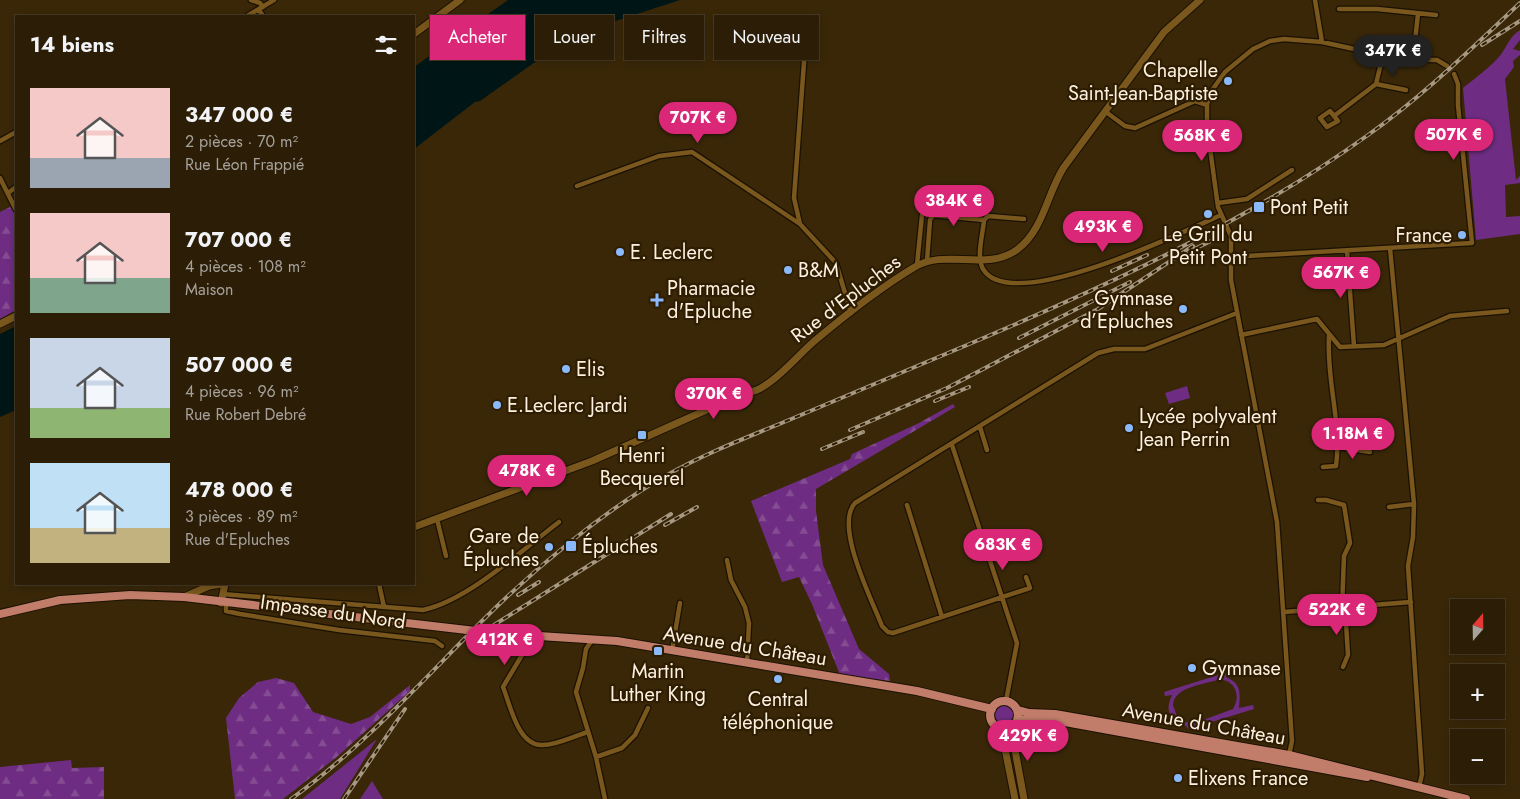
<!DOCTYPE html>
<html lang="fr">
<meta charset="utf-8">
<style>
:root{--surface:#2b1d06;--page:#332610;--text:#f1f3f6;--muted:#a6a29b;--line:#473b28;--accent:#db2777}
body{margin:0;font-family:Jost,sans-serif;background:var(--page);color:var(--text);height:100vh;display:flex;flex-direction:column;font-size:19px;white-space:nowrap}
*{box-sizing:border-box;margin:0}
p{font-size:16px;color:var(--muted)}
.icon{flex:none;width:28px;height:28px;fill:none;stroke:currentColor;stroke-width:2;stroke-linecap:round;stroke-linejoin:round}
.map{position:relative;flex:1;overflow:hidden}
.panel{position:absolute;left:15px;top:15px;width:400px;height:570px;display:flex;flex-direction:column;background:var(--surface);border-radius:0px;box-shadow:0 2px 8px #0003,0 0 0 1px var(--line)}
.panel>*{flex:none}
.top-card{position:absolute;left:430px;top:15px;width:475px;height:45px;display:flex;gap:10px}
.needle{width:32px;rotate:20deg}
.fabs{position:absolute;left:1450px;top:599px;display:grid;gap:10px}
.fabs a{display:grid;place-items:center;width:55px;height:55px;border-radius:0px;background:var(--surface);box-shadow:0 2px 8px #0003,0 0 0 1px var(--line);font-size:25px}
.price{position:absolute;translate:-50% -42px;padding:0 11px;border-radius:18px;background:var(--accent);color:#fff;font-size:16px;line-height:32px;filter:drop-shadow(0 1px 2px #0008)}
.price::after{content:'';position:absolute;left:50%;top:30px;width:15px;height:11px;margin-left:-8px;background:inherit;clip-path:polygon(0 0,100% 0,50% 100%)}
.price.selected{background:#222;color:#fff}
ul{padding:0;list-style:none}
li{display:flex;align-items:center;gap:15px;height:125px;padding:0 15px}
li span{display:grid;place-items:center;flex:none;width:140px;height:100px;border-radius:0px;color:#555}
li>.icon{margin-inline-start:auto}
span .icon{width:60px;height:60px;fill:#fffc;stroke-width:1}
li b{font-size:21px}
h2{display:flex;justify-content:space-between;align-items:center;height:60px;padding:0 15px;font-size:21px}
.pill{padding:0 18px;border-radius:0px;background:var(--surface);box-shadow:0 2px 8px #0003,0 0 0 1px var(--line);font-size:18px;line-height:45px}
.pill.selected{background:var(--accent);color:#fff}
.map>svg:first-child{display:block}
.green{fill:#6e2d82;fill-rule:evenodd}
.forest{fill:url(#forest-firs)}
.water{fill:#001616}
.lines{fill:none;stroke-linecap:round;stroke-linejoin:round}
.street-tunnel{stroke:#564528;stroke-width:4.5;stroke-dasharray:4.5 2;stroke-linecap:butt}
.street-casing{stroke:#1b1102;stroke-width:7}
.secondary-casing{stroke:#1b1102;stroke-width:9}
.primary-casing{stroke:#1b1102;stroke-width:10}
.street{stroke:#79571d;stroke-width:4.5}
.secondary{stroke:#79571d;stroke-width:7}
.primary{stroke:#c17d69;stroke-width:8}
.rail-casing{stroke:#a79882;stroke-width:4}
.rail{stroke:#2e1d00;stroke-width:2;stroke-dasharray:5.5;stroke-linecap:butt}
.primary-bridge-casing{stroke:#1b1102;stroke-width:10;stroke-linecap:butt}
.primary-bridge{stroke:#c17d69;stroke-width:8}
.poi-dot{fill:#8bbafc;stroke:#2e1d00;stroke-width:2}
.labels{text-anchor:middle;dominant-baseline:central;stroke-width:4.5;stroke-linejoin:round;paint-order:stroke}
.poi-label{font-size:20px;fill:#fcf0e0;stroke:#2e1d00;text-anchor:start}
.street-label{font-size:20px;fill:#fcf0e0;stroke:#2e1d00}
</style>
<div class="map">
<svg width="1520" height="799" viewBox="0 0 1520 799">
<defs>
<pattern id="forest-firs" width="22" height="20" patternUnits="userSpaceOnUse" patternTransform="scale(1.25)"><rect width="22" height="20" fill="#6e2d82"/><path d="M5 1l3.5 6h-7zM16 11l3.5 6h-7z" fill="#844c93"/></pattern>
</defs>
<rect width="100%" height="100%" fill="#392708"/>
<path class="green" d="M1520 30V40L1513 49 1520 51V55L1513 61 1514 67 1505 79 1516 180 1520 176V183L1505 185 1506 217 1520 216V234L1476 240 1463 88C1475 78 1488 69 1499 57 1508 46 1508 38 1520 30Z
M1187 386 1190 398 1169 404 1165 393Z
M1247 666 1248 670 1226 677C1242 684 1240 693 1239 708L1253 705 1254 709 1189 729C1179 718 1161 720 1172 695L1165 696 1164 692ZM1217 680C1234 678 1242 695 1233 709L1192 724 1178 719 1173 705C1174 687 1202 685 1217 680Z
M995 715a10 10 0 1 1 20 0a10 10 0 1 1-20 0Z
M377 739 340 799H302Z
M372 781 383 799H360Z"/>
<path class="forest" d="M12 206 16 215V310L0 319V212Z
M953 404 955 407 816 489V511L823 565 859 649 889 674 890 681 840 675 812 604 799 577 782 582 751 501 850 459 852 454 919 423Z
M276 678 294 683 313 712 351 724 370 717 410 685V691L338 756 283 799H235L226 718 239 698 258 682Z
M71 760 72 768 104 767V799H0V767Z"/>
<path class="water" d="M508 0H680L603 25 545 55 480 101 475 102 414 149V67Z
M16 326V410L0 417V334Z"/>
<g class="lines">
<path class="street-tunnel" d="M1447 66 1454 74"/>
<defs>
<path id="street" d="M251 0 260 3 263 7
M1315 0 1322 42
M1339 9H1377L1436 15
M259 10 263 16
M247 16 274 0
M805 49 794 198 800 224 836 263 851 313
M1413 59 1418 14
M1376 84 1406 90
M1197 100 1210 93
M1106 112 1125 126 1135 128 1195 101 1207 105
M1334 116 1338 121 1327 127 1320 118 1330 111 1334 116 1376 84 1383 55
M0 141 16 132
M0 178 16 210
M577 186 659 156 692 152 800 224
M8 193 16 187
M1218 203 1247 199 1292 170
M984 220 988 216 1024 219
M1390 248 1414 504 1413 537 1408 566 1422 774 1419 787
M1347 251 1354 346
M1230 257 1472 243 1458 105V84L1454 74
M927 261 930 220 933 215 984 220C983 234 976 256 983 269 1011 316 1183 232 1221 215
M917 265 922 215
M1241 335 1317 319 1340 347 1384 345 1450 316 1507 311
M980 427 987 450
M952 445 1017 643 1006 701
M1339 447 1370 452
M1323 467 1336 466C1342 423 1326 380 1329 336
M1318 500H1326L1344 505 1350 543 1344 556 1342 608
M907 505 942 617
M1389 507 1414 504
M437 519 446 556
M727 560 731 580 745 607 749 623 747 663
M1026 577 1030 588 893 633 888 632 882 626C872 600 834 526 855 503L1098 353 1114 349H1145L1237 313
M379 584 384 607
M222 594 423 610C467 601 522 550 559 522
M226 603V611L240 614 339 630 435 641 442 646
M1284 612 1411 602
M592 640 586 649 583 668 576 692 596 757 605 799
M672 651 680 603
M522 655 503 687C510 704 518 747 543 745 557 745 574 736 588 732
M1343 667 1348 655 1345 607
M1289 755 1292 741 1277 522 1231 280V236L1218 207 1207 126V105L1210 93 1225 72 1253 49 1270 41 1284 39 1322 42 1400 59 1437 60 1447 66
M596 757 622 748 635 735 648 708"/>
<path id="secondary" d="M414 34 460 0
M0 324 16 316
M730 395a10 10 0 1 1 20 0a10 10 0 1 1-20 0Z
M750 392C771 389 800 352 818 338 848 313 880 288 913 268 946 247 986 273 1018 249 1044 229 1047 193 1064 167L1164 32 1200 0
M414 527 592 461 731 399
M184 597 209 586 221 584
M221 603 225 584
M1011 728 1024 799
M1003 729V739L1015 799"/>
<path id="primary" d="M0 614 60 600 130 595 184 597 467 630
M492 633 617 641 917 691 992 709
M990 715a14 14 0 1 1 28 0a14 14 0 1 1-28 0Z
M1018 710 1029 713 1055 714 1289 755 1466 799
M1018 720 1043 718 1367 777"/>
</defs>
<use href="#street" class="street-casing"/>
<use href="#secondary" class="secondary-casing"/>
<use href="#primary" class="primary-casing"/>
<use href="#street" class="street"/>
<use href="#secondary" class="secondary"/>
<use href="#primary" class="primary"/>
<defs>
<path id="rail" d="M1482 45 1520 21
M1188 252 1211 241
M1112 271 1147 255
M1019 338 1130 282
M935 401 969 387
M850 430 947 388 1098 309 1193 246
M822 449 863 432
M665 525 697 507
M518 595 539 582
M494 625 671 514
M291 799C362 748 419 684 481 622 534 569 602 512 667 475 706 453 748 437 789 420 849 395 908 370 967 345 1106 286 1246 223 1368 135 1423 96 1471 49 1520 3
M344 799 405 709"/>
</defs>
<use href="#rail" class="rail-casing"/>
<use href="#rail" class="rail"/>
<defs>
<path id="primary-bridge" d="M467 630 492 633"/>
</defs>
<use href="#primary-bridge" class="primary-bridge-casing"/>
<use href="#primary-bridge" class="primary-bridge"/>
</g>
<g class="poi-dot">
<circle cx="1228" cy="81" r="5"/>
<rect x="1253" y="201" width="12" height="12" rx="2.5"/>
<circle cx="1208" cy="214" r="5"/>
<circle cx="1462" cy="235" r="5"/>
<circle cx="620" cy="252" r="5"/>
<circle cx="788" cy="270" r="5"/>
<path d="M654.5 292.5h5v5h5v5h-5v5h-5v-5h-5v-5h5z"/>
<circle cx="1183" cy="309" r="5"/>
<circle cx="566" cy="369" r="5"/>
<circle cx="497" cy="405" r="5"/>
<circle cx="1129" cy="428" r="5"/>
<rect x="637" y="430" width="10" height="10" rx="2.5"/>
<rect x="565" y="540" width="12" height="12" rx="2.5"/>
<circle cx="549" cy="547" r="5"/>
<rect x="653" y="646" width="10" height="10" rx="2.5"/>
<circle cx="1192" cy="668" r="5"/>
<circle cx="778" cy="679" r="5"/>
<circle cx="1178" cy="778" r="5"/>
</g>
<g class="labels">
<g class="poi-label">
<text x="1218" y="70" text-anchor="end">Chapelle<tspan x="1218" dy="23">Saint-Jean-Baptiste</tspan></text>
<text x="1270" y="207">Pont Petit</text>
<text x="1208" y="234" text-anchor="middle">Le Grill du<tspan x="1208" dy="23">Petit Pont</tspan></text>
<text x="1452" y="235" text-anchor="end">France</text>
<text x="630" y="252">E. Leclerc</text>
<text x="798" y="270">B&amp;M</text>
<text x="667" y="288">Pharmacie<tspan x="667" dy="23">d'Epluche</tspan></text>
<text x="1173" y="298" text-anchor="end">Gymnase<tspan x="1173" dy="23">d’Epluches</tspan></text>
<text x="576" y="369">Elis</text>
<text x="507" y="405">E.Leclerc Jardi</text>
<text x="1139" y="416">Lycée polyvalent<tspan x="1139" dy="23">Jean Perrin</tspan></text>
<text x="642" y="455" text-anchor="middle">Henri<tspan x="642" dy="23">Becquerel</tspan></text>
<text x="539" y="536" text-anchor="end">Gare de<tspan x="539" dy="23">Épluches</tspan></text>
<text x="582" y="546">Épluches</text>
<text x="1202" y="668">Gymnase</text>
<text x="658" y="671" text-anchor="middle">Martin<tspan x="658" dy="23">Luther King</tspan></text>
<text x="778" y="699" text-anchor="middle">Central<tspan x="778" dy="23">téléphonique</tspan></text>
<text x="1188" y="778">Elixens France</text>
</g>
<g class="street-label">
<text transform="translate(846 299) rotate(-37)">Rue d'Epluches</text>
<text transform="translate(333 612) rotate(8)">Impasse du Nord</text>
<text transform="translate(745 646) rotate(9)">Avenue du Château</text>
<text transform="translate(1204 724) rotate(10)">Avenue du Château</text>
</g>
</g>
</svg>
<div class="fabs">
<a><svg class="needle" viewBox="-14 -14 28 28"><path d="M0-13l5 13h-10z" fill="#e53935"/><path d="M0 13l5-13h-10z" fill="#a6a29b"/></svg></a>
<a>+</a>
<a>−</a>
</div>
<b class="price selected" style="left:1393px;top:77px">347K €</b>
<b class="price" style="left:698px;top:144px">707K €</b>
<b class="price" style="left:1454px;top:161px">507K €</b>
<b class="price" style="left:1202px;top:162px">568K €</b>
<b class="price" style="left:954px;top:227px">384K €</b>
<b class="price" style="left:1103px;top:253px">493K €</b>
<b class="price" style="left:1341px;top:299px">567K €</b>
<b class="price" style="left:714px;top:420px">370K €</b>
<b class="price" style="left:1353px;top:460px">1.18M €</b>
<b class="price" style="left:527px;top:497px">478K €</b>
<b class="price" style="left:1003px;top:571px">683K €</b>
<b class="price" style="left:1337px;top:636px">522K €</b>
<b class="price" style="left:505px;top:666px">412K €</b>
<b class="price" style="left:1028px;top:762px">429K €</b>
<div class="top-card">
<a class="pill selected">Acheter</a>
<a class="pill">Louer</a>
<a class="pill">Filtres</a>
<a class="pill">Nouveau</a>
</div>
<section class="panel">
<h2>14 biens<svg class="icon" aria-label="filters" viewBox="0 0 24 24"><path d="M4 7h16M4 17h16"/><circle cx="9" cy="7" r="2"/><circle cx="15" cy="17" r="2"/></svg></h2>
<ul>
<li><span style="background:linear-gradient(#f6c9c9 70%,#9aa5b1 0)"><svg class="icon" aria-label="home" viewBox="0 0 24 24"><path d="M3 11l9-7 9 7M6 9v11h12V9"/></svg></span><div><b>347 000 €</b><p>2 pièces · 70 m²</p><p>Rue Léon Frappié</p></div></li>
<li><span style="background:linear-gradient(#f6c9c9 65%,#7fa58c 0)"><svg class="icon" aria-label="home" viewBox="0 0 24 24"><path d="M3 11l9-7 9 7M6 9v11h12V9"/></svg></span><div><b>707 000 €</b><p>4 pièces · 108 m²</p><p>Maison</p></div></li>
<li><span style="background:linear-gradient(#c9d6e8 70%,#8fb573 0)"><svg class="icon" aria-label="home" viewBox="0 0 24 24"><path d="M3 11l9-7 9 7M6 9v11h12V9"/></svg></span><div><b>507 000 €</b><p>4 pièces · 96 m²</p><p>Rue Robert Debré</p></div></li>
<li><span style="background:linear-gradient(#bfe0f5 65%,#c2b280 0)"><svg class="icon" aria-label="home" viewBox="0 0 24 24"><path d="M3 11l9-7 9 7M6 9v11h12V9"/></svg></span><div><b>478 000 €</b><p>3 pièces · 89 m²</p><p>Rue d'Epluches</p></div></li>
</ul>
</section>
</div>
